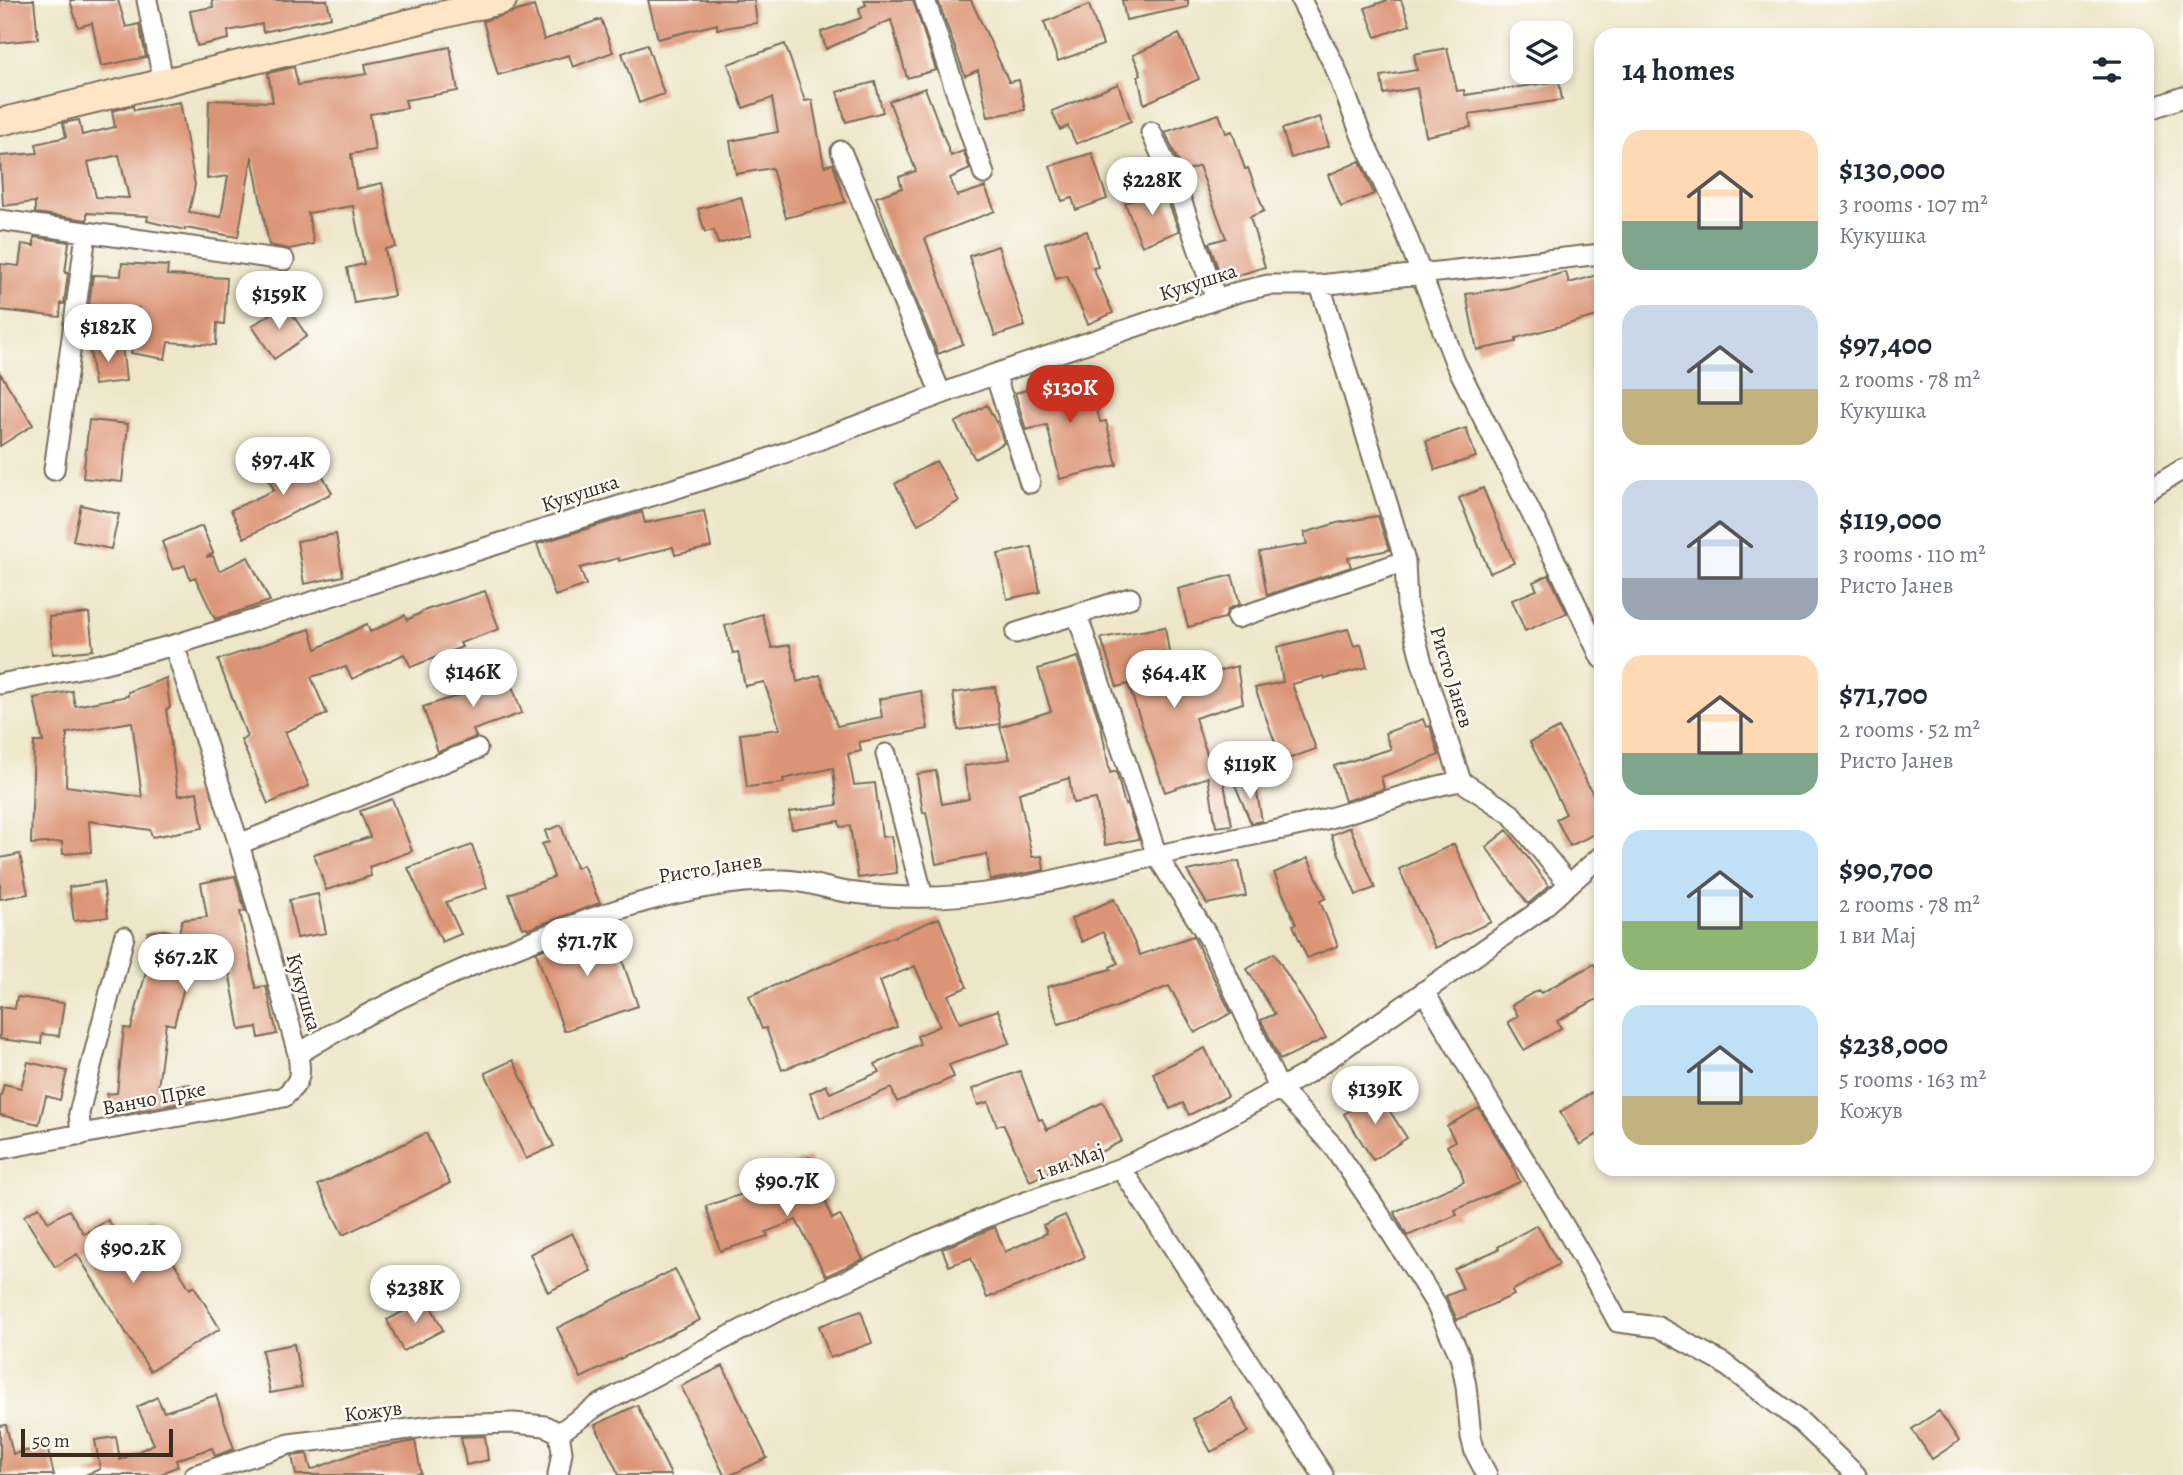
<!DOCTYPE html>
<meta charset="utf-8">
<style>
:root{--surface:#fff;--page:#f2f2f3;--text:#1f2937;--muted:#747a83;--accent:#c8321e}
body{margin:0;font-family:Alegreya,serif;background:var(--page);color:var(--text);height:100vh;display:flex;flex-direction:column;font-size:26px;white-space:nowrap}
*{box-sizing:border-box;margin:0}
p{font-size:23px;color:var(--muted)}
.icon{flex:none;width:38px;height:38px;fill:none;stroke:currentColor;stroke-width:2;stroke-linecap:round;stroke-linejoin:round}
.map{position:relative;flex:1;overflow:hidden}
.panel{position:absolute;left:1594px;top:28px;width:560px;height:1148px;display:flex;flex-direction:column;background:var(--surface);border-radius:21px;box-shadow:0 4px 10px #0003}
.panel>*{flex:none}
.tools{position:absolute;left:1510px;top:21px;display:grid;gap:14px}
.tools a{display:grid;place-items:center;width:63px;height:63px;border-radius:14px;background:var(--surface);box-shadow:0 4px 10px #0003;font-size:35px}
.scale{position:absolute;left:21px;bottom:18px;width:152px;box-sizing:border-box;padding-left:7px;border:4px solid #3b2a1e;border-top:0;font-size:19px;line-height:24px;white-space:nowrap;color:#3b2a1e;-webkit-text-stroke:5px #fdfcf7;paint-order:stroke}
.price{position:absolute;translate:-50% -60px;padding:0 16px;border-radius:24px;background:#fff;color:#222;font-size:23px;line-height:46px;filter:drop-shadow(0 2px 4px #0008)}
.price::after{content:'';position:absolute;left:50%;top:42px;width:21px;height:16px;margin-left:-10px;background:inherit;clip-path:polygon(0 0,100% 0,50% 100%)}
.price.current{background:var(--accent);color:#fff}
ul{padding:0;list-style:none}
li{display:flex;align-items:center;gap:21px;height:175px;padding:0 28px}
li span{display:grid;place-items:center;flex:none;width:196px;height:140px;border-radius:21px;color:#555}
li>.icon{margin-inline-start:auto}
span .icon{width:84px;height:84px;fill:#fffc;stroke-width:1}
li b{font-size:30px}
h2{display:flex;justify-content:space-between;align-items:center;height:84px;padding:0 28px;font-size:30px}
.map>svg:first-child{display:block}
.building{fill:#dc9476;fill-rule:evenodd}
.lines{fill:none;stroke-linecap:round;stroke-linejoin:round}
.street-casing{stroke:#796c5a;stroke-width:23}
.secondary-casing{stroke:#796c5a;stroke-width:30}
.street{stroke:#fff;stroke-width:19}
.secondary{stroke:#fde5c5;stroke-width:26}
.labels{text-anchor:middle;dominant-baseline:central;stroke-width:5;stroke-linejoin:round;paint-order:stroke}
.street-label{font-size:21px;fill:#3b2a1e;stroke:#fdfcf7}
</style>
<div class="map">
<svg width="2183" height="1475" viewBox="0 0 2183 1475">
<rect width="100%" height="100%" fill="#fdfcf7"/>
<filter id="ink" filterUnits="userSpaceOnUse"><feTurbulence type="fractalNoise" baseFrequency=".0143" numOctaves="2"/><feDisplacementMap in="SourceGraphic" scale="14" xChannelSelector="R" yChannelSelector="G"/><feConvolveMatrix kernelMatrix="1 2 1 2 8 2 1 2 1" color-interpolation-filters="sRGB"/></filter>
<filter id="wash" filterUnits="userSpaceOnUse"><feTurbulence type="fractalNoise" baseFrequency=".00686" numOctaves="4" result="noise"/><feDisplacementMap in="SourceGraphic" scale="28" xChannelSelector="R" yChannelSelector="G"/><feGaussianBlur stdDeviation="1.57" result="paint"/><feColorMatrix in="noise" values="0 0 0 0 0 0 0 0 0 0 0 0 0 0 0 0 0 1.4 0 .05"/><feComposite in="paint" operator="in"/></filter>
<g filter="url(#wash)">
<rect width="100%" height="100%" fill="#ede6c9"/>
<g id="blocks">
<path class="building" d="M0 0H34L38 39 0 43Z
M70 0H118L126 27 139 24 146 57 101 66 92 23 78 27Z
M212 0H327L331 17 263 32 262 24 228 31 229 39 197 46 190 11 213 7Z
M648 0H754L757 23 717 29V24L658 39Z
M864 0H913L936 70 907 78 891 20 826 49 821 32 861 18 859 8 866 5Z
M938 0H971L1009 82 1019 80 1025 110 988 117 978 70 965 76Z
M1122 0H1188V7L1126 20Z
M1388 0H1401L1410 25 1376 37 1365 8Z
M1089 5 1103 45 1058 61 1044 22Z
M534 6 544 40 601 19 613 52 573 67 569 55 498 75 483 21Z
M1179 34 1199 79 1144 104 1138 76 1141 74 1133 55Z
M647 44 664 94 639 103 622 53Z
M785 44 805 101 812 100 824 166 833 164 845 202 786 218 772 168 736 174 730 141 778 132 772 98 743 108 728 64Z
M450 47 458 91 405 100 407 108 370 114 375 150 351 154 356 189 382 183 396 247 385 249 394 296 354 303 347 268 364 264 353 206 308 213 314 244 289 249 269 245 252 156 238 237 185 228V230L147 221 148 216 87 213V220L35 213V202L3 206 0 156 38 153 36 144 66 137 63 123 79 120 82 135 115 127 112 111 133 106 134 110 180 102 195 185 189 212 221 217 228 176 207 179 209 100 273 102 268 73 294 67 298 85 367 74 365 64ZM119 155 129 198 96 197 88 162Z
M1447 48 1457 91 1464 90 1465 95 1559 81 1562 100 1469 114 1471 127 1426 136 1417 88 1384 94 1381 76 1417 70 1414 54Z
M875 82 883 112 846 122 837 92Z
M1118 84 1131 121 1076 144 1068 126 1060 130 1052 111Z
M925 88 951 156 963 151 970 169 950 178 957 196 985 187 995 211 925 238 963 344 938 354 898 256 876 197 902 188 899 177 916 171 889 101Z
M1219 114 1226 133 1232 131 1245 169 1248 168 1264 211 1250 217 1265 267 1222 280 1209 243 1226 238 1199 166 1183 172 1165 132Z
M1320 117 1329 146 1291 158 1282 129Z
M1092 153 1107 199 1076 210 1072 198 1062 201 1050 166Z
M1360 161 1374 194 1341 207 1328 175Z
M1163 188 1179 231 1142 246 1125 203Z
M741 197 751 235 718 244 714 230 705 232 698 209Z
M1087 231 1098 267 1093 268 1113 313 1088 324 1067 276 1056 279 1045 243Z
M34 237 69 242 65 273H68L64 304 61 303 60 317 0 310 1 264 19 266 22 244 34 246Z
M998 246 1025 326 995 336 969 256Z
M122 263 168 266 167 275 227 278 224 324 217 323 216 345 168 342 165 359 131 353 139 308 89 305 93 275 121 276Z
M1566 272 1569 283 1601 274V315L1516 338V342L1477 350 1466 294 1508 288Z
M285 304 307 336 274 359 252 326Z
M122 344 126 381 94 385 90 348Z
M0 373 33 425 0 446Z
M1089 375 1100 422 1106 421 1117 465 1060 479 1047 425 1026 430 1015 393Z
M987 405 999 428 1004 443 975 459 955 423Z
M89 420 128 424 122 482 83 478Z
M1466 428 1476 457 1435 470 1426 441Z
M312 456 332 493 244 538 231 510 274 490 268 478Z
M936 461 959 501 918 524 895 484Z
M1483 488 1514 563 1490 573 1459 498Z
M81 505 119 514 111 549 73 541Z
M704 511 711 547 675 555 673 547 619 561V558L580 568 586 585 555 596 537 544 642 512 645 523Z
M1378 516 1389 550 1348 558 1351 567 1267 595 1259 552 1307 544 1304 533 1337 523Z
M202 526 213 553 206 557 213 556 219 571 248 557 270 601 215 619 195 577 190 579 185 565 173 570 162 542Z
M336 534 343 576 304 584 297 541Z
M1032 547 1040 592 1007 599 998 554Z
M1232 575 1240 604 1228 609 1225 618 1188 627 1178 589Z
M1549 575 1567 613 1525 631 1512 600 1537 590 1533 582Z
M485 591 499 629 460 643 462 647 411 667 404 654 352 679 346 667 311 677 327 714 285 732 309 786 268 804 241 740 247 737 218 660 310 629 316 649 367 624 370 632 405 615 407 620 426 610Z
M89 613 93 650 53 654 49 617Z
M762 614 772 648 790 645 797 682 820 675 837 726 882 717 879 699 921 691 928 729 859 742 861 751 848 754 854 785 875 783 882 837 891 836 897 873 858 878 850 826 840 827 839 821 792 829 789 812 837 805 833 768 783 779 784 783 747 787 740 734 780 729 764 682 745 686 738 652 733 653 725 626Z
M1165 627 1174 683 1237 666 1243 703 1195 718 1209 760 1219 758 1232 825 1216 827 1208 777 1165 792 1128 684 1117 687 1101 638Z
M1348 629 1354 646 1361 644 1367 667 1325 679 1324 676 1292 684 1316 749 1282 761 1255 688 1283 682 1277 647Z
M1078 657 1101 726 1110 773 1116 771 1125 805 1127 804 1139 839 1105 845 1096 799 1073 803 1069 778 1019 793 1032 857 1042 856 1044 870 990 880 987 854 936 864 926 812 923 813 917 774 936 771 942 804 969 799 964 766 1010 759 1000 727 1051 711 1038 669Z
M505 667 522 713 473 730 476 737 438 752 423 707 469 692 465 681Z
M166 678 170 708 166 709 178 796 197 792 203 828 152 837 150 830 89 821 91 852 63 854 62 842 31 844 34 742H43L34 698 72 691 75 706 128 696V692ZM132 722 142 797 66 786 67 733Z
M995 687 1000 724 958 730 953 693Z
M1423 719 1426 727 1430 726 1439 755 1381 777 1384 789 1345 801 1334 766 1391 749 1385 733Z
M1559 728 1601 810V831L1570 846 1556 819 1566 814 1530 742Z
M1255 782 1262 821 1251 823 1235 785Z
M392 799 412 851 369 867 371 876 326 890 314 854 370 837 360 811Z
M561 825 576 868 583 865 600 903 528 929 527 927 522 928 509 894 554 877 542 844 549 842 545 831Z
M1350 827 1375 888 1356 895 1331 835Z
M1507 830 1549 886 1528 904 1486 847Z
M1454 844 1491 922 1435 948 1399 869Z
M472 845 487 888 446 902 461 934 442 942 408 868Z
M20 854 28 894 0 899V858Z
M1308 858 1326 898 1320 901 1338 946 1307 958 1293 925 1296 924 1274 873Z
M1239 861 1246 896 1207 904 1187 871Z
M235 876 245 911 240 912 256 988 266 986 277 1034 259 1038 257 1027 240 1030 228 966 188 972 174 1025 166 1023 158 1088 190 1084 192 1101 111 1116 107 1094 117 1093 124 1028 131 1029 148 964 141 963 148 932 164 930 179 933 182 920 207 917 201 883Z
M103 882 108 917 74 921 69 887Z
M318 894 326 933 297 938 289 900Z
M1114 899 1140 955 1193 936 1231 1013 1195 1033 1169 986 1106 1011 1058 1024 1047 987 1111 969 1110 967 1118 963 1103 932 1082 942 1071 919Z
M939 918 967 987 948 995 960 1023 998 1010 1010 1043 949 1065 954 1077 897 1102 891 1088 820 1118 810 1093 826 1085 830 1093 879 1072 875 1064 920 1044 917 1036 940 1026 915 966 880 981 897 1027 782 1070 766 1028 762 1029 749 996Z
M610 925 638 1006 564 1031 536 952Z
M1274 953 1326 1038 1280 1060 1261 1020 1275 1014 1247 969Z
M1594 964 1601 977V997L1557 1021 1561 1028 1524 1050 1508 1022 1518 1016 1512 1005 1538 990 1541 993Z
M17 997 64 1003 59 1036 42 1034 41 1044 0 1039V1007L15 1009Z
M1205 1048 1228 1096 1189 1115 1183 1103 1170 1109 1153 1073Z
M513 1060 554 1146 526 1159 485 1073Z
M28 1062 67 1071 60 1100 46 1096 39 1124 0 1115V1099L4 1084 21 1088Z
M1020 1071 1039 1120 1042 1119 1047 1130 1103 1102 1122 1141 1087 1159 1085 1156 1030 1181 1003 1124 997 1126 988 1102 978 1105 972 1089Z
M1594 1091 1601 1103V1132L1580 1145 1560 1112Z
M1378 1093 1407 1138 1373 1160 1344 1114Z
M1479 1108 1510 1159 1520 1182 1455 1210 1457 1215 1407 1236 1394 1212 1464 1182 1460 1169 1447 1146 1455 1141 1447 1126Z
M426 1133 450 1183 343 1235 318 1185Z
M809 1157 832 1219 840 1215 863 1259 826 1276 796 1220 766 1232 768 1236 720 1251 706 1206 789 1179 785 1167Z
M39 1207 48 1222 69 1210 84 1234 108 1220 124 1246 153 1228 190 1289 194 1286 220 1329 150 1371 77 1254 55 1267 24 1216Z
M1065 1215 1085 1257 1041 1277 987 1298 971 1258 949 1266 942 1249 995 1227 1005 1252 1047 1233 1043 1225Z
M1537 1225 1559 1264 1512 1291 1514 1295 1457 1320 1446 1296 1463 1289 1454 1269 1499 1249 1498 1247Z
M572 1233 591 1271 548 1292 530 1254Z
M675 1269 700 1320 581 1378 557 1328Z
M427 1299 443 1330 403 1351 387 1320Z
M861 1311 872 1343 830 1358 819 1326Z
M294 1344 302 1387 270 1393 262 1350Z
M723 1366 767 1458 731 1475H724L681 1386Z
M216 1395 234 1449 215 1456 212 1448 176 1460 178 1466 159 1475H85L100 1469 95 1440 116 1437 120 1460 154 1444 137 1407 157 1397 164 1412Z
M1231 1398 1249 1432 1211 1452 1193 1419Z
M637 1405 671 1475H619L595 1425Z
M1939 1411 1959 1441 1932 1459 1912 1429Z
M6 1425 13 1454 47 1446 54 1475H0V1426Z
M485 1436 488 1460 466 1465 461 1437Z
M415 1441 421 1473 413 1475H296L292 1456 307 1454 311 1470 361 1451Z"/>
</g>
</g>
<g filter="url(#ink)">
<use href="#blocks" fill-opacity="0" stroke="#796c5a" stroke-width="2"/>
<g class="lines">
<defs>
<path id="street" d="M147 0 163 80
M925 0 984 174
M1301 0 1335 67 1362 137 1401 221 1455 362 1564 578 1601 658
M2147 110 2183 97
M1151 132 1179 194 1216 299
M841 151 941 394
M0 220 284 260
M995 374 1030 483
M54 470 86 234
M2147 491 2183 469
M1077 614 1157 856 1212 943 1279 1088 1333 1146 1378 1212 1436 1304 1460 1356 1466 1386 1471 1437 1475 1452 1487 1475
M1237 618 1405 561
M1016 633 1130 598
M0 684 101 664 174 645 757 463 995 374 1238 292 1268 285H1320L1601 254
M886 754 923 897
M1461 781 1511 814 1568 883
M239 844 477 749
M1424 991C1487 1103 1558 1209 1618 1322L1658 1327 1723 1363 1802 1423 1856 1475
M298 1054C367 1011 441 977 517 947 600 913 690 881 781 880 801 879 826 889 847 892 897 899 949 899 999 891 1053 882 1106 868 1159 855 1211 843 1263 834 1314 822 1364 810 1411 790 1461 781L1422 663 1407 605 1405 561 1320 285
M81 1135 79 1113 124 937
M0 1149 284 1097C301 1081 301 1077 298 1054L239 844 174 645
M1121 1168 1323 1475
M559 1433 597 1406 779 1310 850 1279 919 1245 1006 1209 1121 1168 1197 1133 1308 1073 1539 911 1601 856
M195 1475 289 1444 441 1425 514 1423 545 1426 559 1433
M558 1475 562 1452 559 1433"/>
<path id="secondary" d="M0 122 503 0"/>
</defs>
<use href="#street" class="street-casing"/>
<use href="#secondary" class="secondary-casing"/>
<use href="#street" class="street"/>
<use href="#secondary" class="secondary"/>
</g>
</g>
<g class="labels">
<g class="street-label">
<text transform="translate(1198 282) rotate(-18)">Кукушка</text>
<text transform="translate(580 493) rotate(-18)">Кукушка</text>
<text transform="translate(1452 677) rotate(73)">Ристо Јанев</text>
<text transform="translate(710 868) rotate(-9)">Ристо Јанев</text>
<text transform="translate(304 992) rotate(74)">Кукушка</text>
<text transform="translate(154 1098) rotate(-11)">Ванчо Прке</text>
<text transform="translate(1070 1162) rotate(-20)">1 ви Мај</text>
<text transform="translate(373 1411) rotate(-7)">Кожув</text>
</g>
</g>
</svg>
<div class="tools">
<a><svg class="icon" aria-label="layers" viewBox="0 0 24 24"><path d="M12 4l9 5-9 5-9-5zM3 14l9 5 9-5"/></svg></a>
</div>
<div class="scale">50 m</div>
<b class="price" style="left:1152px;top:217px">$228K</b>
<b class="price" style="left:279px;top:331px">$159K</b>
<b class="price" style="left:108px;top:364px">$182K</b>
<b class="price current" style="left:1070px;top:425px">$130K</b>
<b class="price" style="left:283px;top:497px">$97.4K</b>
<b class="price" style="left:473px;top:709px">$146K</b>
<b class="price" style="left:1174px;top:710px">$64.4K</b>
<b class="price" style="left:1250px;top:801px">$119K</b>
<b class="price" style="left:587px;top:978px">$71.7K</b>
<b class="price" style="left:186px;top:994px">$67.2K</b>
<b class="price" style="left:1375px;top:1126px">$139K</b>
<b class="price" style="left:787px;top:1218px">$90.7K</b>
<b class="price" style="left:133px;top:1285px">$90.2K</b>
<b class="price" style="left:415px;top:1325px">$238K</b>
<section class="panel">
<h2>14 homes<svg class="icon" aria-label="filters" viewBox="0 0 24 24"><path d="M4 7h16M4 17h16"/><circle cx="9" cy="7" r="2"/><circle cx="15" cy="17" r="2"/></svg></h2>
<ul>
<li><span style="background:linear-gradient(#ffd9b3 65%,#7fa58c 0)"><svg class="icon" aria-label="home" viewBox="0 0 24 24"><path d="M3 11l9-7 9 7M6 9v11h12V9"/></svg></span><div><b>$130,000</b><p>3 rooms · 107 m²</p><p>Кукушка</p></div></li>
<li><span style="background:linear-gradient(#c9d6e8 60%,#c2b280 0)"><svg class="icon" aria-label="home" viewBox="0 0 24 24"><path d="M3 11l9-7 9 7M6 9v11h12V9"/></svg></span><div><b>$97,400</b><p>2 rooms · 78 m²</p><p>Кукушка</p></div></li>
<li><span style="background:linear-gradient(#c9d6e8 70%,#9aa5b1 0)"><svg class="icon" aria-label="home" viewBox="0 0 24 24"><path d="M3 11l9-7 9 7M6 9v11h12V9"/></svg></span><div><b>$119,000</b><p>3 rooms · 110 m²</p><p>Ристо Јанев</p></div></li>
<li><span style="background:linear-gradient(#ffd9b3 70%,#7fa58c 0)"><svg class="icon" aria-label="home" viewBox="0 0 24 24"><path d="M3 11l9-7 9 7M6 9v11h12V9"/></svg></span><div><b>$71,700</b><p>2 rooms · 52 m²</p><p>Ристо Јанев</p></div></li>
<li><span style="background:linear-gradient(#bfe0f5 65%,#8fb573 0)"><svg class="icon" aria-label="home" viewBox="0 0 24 24"><path d="M3 11l9-7 9 7M6 9v11h12V9"/></svg></span><div><b>$90,700</b><p>2 rooms · 78 m²</p><p>1 ви Мај</p></div></li>
<li><span style="background:linear-gradient(#bfe0f5 65%,#c2b280 0)"><svg class="icon" aria-label="home" viewBox="0 0 24 24"><path d="M3 11l9-7 9 7M6 9v11h12V9"/></svg></span><div><b>$238,000</b><p>5 rooms · 163 m²</p><p>Кожув</p></div></li>
</ul>
</section>
</div>
